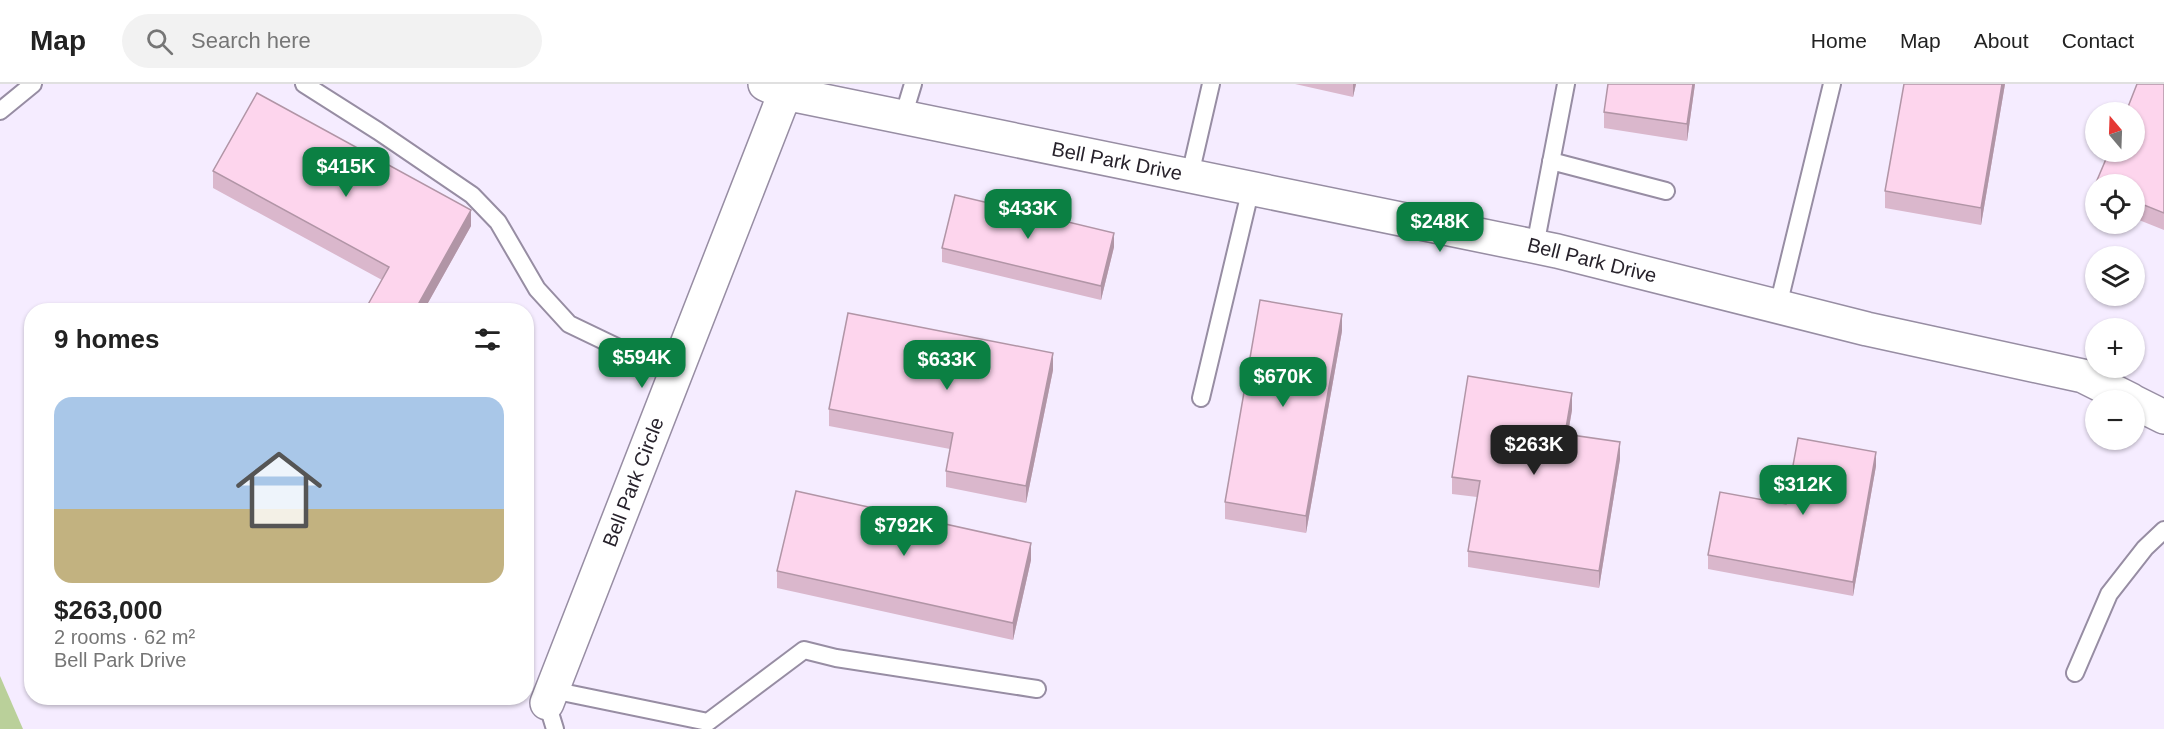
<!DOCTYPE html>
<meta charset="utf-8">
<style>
:root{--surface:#fff;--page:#f2f2f2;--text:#222;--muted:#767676;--line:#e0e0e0;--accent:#0b8043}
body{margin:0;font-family:Helvetica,sans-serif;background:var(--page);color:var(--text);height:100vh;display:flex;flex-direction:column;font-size:22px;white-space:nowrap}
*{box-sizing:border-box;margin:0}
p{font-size:20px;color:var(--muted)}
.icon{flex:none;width:33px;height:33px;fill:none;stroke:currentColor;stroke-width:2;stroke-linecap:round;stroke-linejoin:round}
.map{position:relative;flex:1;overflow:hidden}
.side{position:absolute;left:24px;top:219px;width:510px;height:402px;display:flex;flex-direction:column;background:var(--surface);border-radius:24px;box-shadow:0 2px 4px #0004}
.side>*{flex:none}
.needle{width:39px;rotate:341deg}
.buttons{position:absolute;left:2085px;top:18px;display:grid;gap:12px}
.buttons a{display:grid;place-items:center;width:60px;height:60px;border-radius:50%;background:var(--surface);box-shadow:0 2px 4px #0004;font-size:30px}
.price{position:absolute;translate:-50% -51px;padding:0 14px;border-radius:12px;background:var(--accent);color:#fff;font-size:20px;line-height:39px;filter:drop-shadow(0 2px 3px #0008)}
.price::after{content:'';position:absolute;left:50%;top:36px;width:18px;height:14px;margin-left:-9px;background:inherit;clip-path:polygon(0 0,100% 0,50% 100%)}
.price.on{background:#222;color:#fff}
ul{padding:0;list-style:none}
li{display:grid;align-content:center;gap:12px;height:318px;padding:0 30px}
li span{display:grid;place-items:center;height:186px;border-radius:18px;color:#555}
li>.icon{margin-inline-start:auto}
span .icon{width:108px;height:108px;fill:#fffc;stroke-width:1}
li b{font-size:26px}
h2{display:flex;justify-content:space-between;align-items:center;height:72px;padding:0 30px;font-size:26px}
header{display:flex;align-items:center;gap:36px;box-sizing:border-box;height:84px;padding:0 30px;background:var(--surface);border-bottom:2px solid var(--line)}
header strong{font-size:28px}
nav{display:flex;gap:33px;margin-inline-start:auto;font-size:21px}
.search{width:420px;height:54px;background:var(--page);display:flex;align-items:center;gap:15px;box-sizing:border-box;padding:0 21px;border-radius:33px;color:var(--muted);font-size:22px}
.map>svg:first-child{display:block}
.built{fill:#f5ecff;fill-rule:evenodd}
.green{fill:#bad09a}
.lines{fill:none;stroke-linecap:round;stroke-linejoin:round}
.lane-casing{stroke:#978da3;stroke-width:20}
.street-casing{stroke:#978da3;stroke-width:36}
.lane{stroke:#fff;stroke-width:16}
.street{stroke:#fff;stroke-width:33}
.wall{fill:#dab7cc}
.shaded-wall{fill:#b195a6}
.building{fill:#fdd5ed;stroke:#b195a6;stroke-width:1.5}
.labels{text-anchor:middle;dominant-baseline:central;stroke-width:6;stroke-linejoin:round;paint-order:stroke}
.street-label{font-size:20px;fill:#27222b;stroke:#fff}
</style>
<header>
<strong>Map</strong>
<div class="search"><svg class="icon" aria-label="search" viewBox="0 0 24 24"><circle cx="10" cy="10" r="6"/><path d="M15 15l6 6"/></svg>Search here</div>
<nav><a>Home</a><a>Map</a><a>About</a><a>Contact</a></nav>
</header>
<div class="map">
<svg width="2164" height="645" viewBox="0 0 2164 645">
<rect width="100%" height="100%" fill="#faf5ff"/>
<path class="built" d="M0 0H2164V645H0ZM2096 28H2134V68H2096ZM2096 100H2134V140H2096ZM2096 172H2134V212H2096ZM32 226H526V614H32ZM2096 244H2134V284H2096ZM2096 316H2134V356H2096Z"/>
<path class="green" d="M0 592 23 645H0Z"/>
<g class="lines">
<defs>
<path id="lane" d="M304 0 378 47 472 111 498 138 537 205 569 240 619 264 682 274
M0 27 33 0
M903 33 913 0
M1551 77 1666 107
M1190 91 1211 0
M1535 162 1566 0
M1778 222 1832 0
M1201 314 1251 104
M2075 589 2109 510 2145 464 2164 446
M552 606 708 638 804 566 836 574 1037 605
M547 619 555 645"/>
<path id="street" d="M765 0 785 9 1557 167 1867 245 2083 292 2131 316
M2134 318 2164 333
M547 619 785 9"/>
</defs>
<use href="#lane" class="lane-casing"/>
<use href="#street" class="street-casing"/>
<use href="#lane" class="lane"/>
<use href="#street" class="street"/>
</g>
<path class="wall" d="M1295 0H1356L1353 13Z
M1695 0 1687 57 1604 44V28Z
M2005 0 1981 141 1885 124V107Z
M2137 0H2164V146L2134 134V100H2096V118L2095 101 2109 68H2134V28H2126Z
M213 87 471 142 424 226H366V224L382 196 213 104Z
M1114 163 1101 216 942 178V164Z
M1342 247 1306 449 1225 435V418Z
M1053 286 1026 419 946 403V387L950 365 829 342V325Z
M1572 326 1568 350 1620 375 1599 504 1468 483V467L1477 413 1452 410V393Z
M1876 382 1853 512 1708 485V471L1786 420Z
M1031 476 1013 556 777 504V487Z"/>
<path class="shaded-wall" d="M1353 0H1356L1353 13Z
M1693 0H1695L1687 57V40Z
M2002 0H2005L1981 141V124Z
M471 126V142L424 226H415Z
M1114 149V163L1101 216V202Z
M1342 230V247L1306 449V432Z
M1053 269V286L1026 419V402Z
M1572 309V326L1565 366V350Z
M1620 358V375L1599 504V487Z
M1876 368V382L1853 512V498Z
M1031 459V476L1013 556V539Z"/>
<path class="building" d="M1608 0H1693L1687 40 1604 28Z
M1904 0H2002L1981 124 1885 107Z
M2137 0H2164V129L2134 117V100L2095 101 2109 68H2134V28H2126Z
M257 9 471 126 415 226H371L366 224 389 183 213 87Z
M955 111 1114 149 1101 202 942 164Z
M1260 216 1342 230 1306 432 1225 418Z
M848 229 1053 269 1026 402 946 387 953 349 829 325Z
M1468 292 1572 309 1565 350 1620 358 1599 487 1468 467 1480 397 1452 393Z
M1798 354 1876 368 1853 498 1708 471 1720 408 1786 420Z
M796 407 1031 459 1013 539 777 487Z"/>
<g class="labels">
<g class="street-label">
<text transform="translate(1117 77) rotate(11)">Bell Park Drive</text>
<text transform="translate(1592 176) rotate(14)">Bell Park Drive</text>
<text transform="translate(633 398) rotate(-69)">Bell Park Circle</text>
</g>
</g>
</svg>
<div class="buttons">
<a><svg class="needle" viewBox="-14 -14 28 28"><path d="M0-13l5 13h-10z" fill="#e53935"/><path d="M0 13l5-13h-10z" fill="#767676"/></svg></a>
<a><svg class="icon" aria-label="locate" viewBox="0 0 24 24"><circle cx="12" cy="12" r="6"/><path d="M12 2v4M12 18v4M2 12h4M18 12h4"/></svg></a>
<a><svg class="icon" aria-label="layers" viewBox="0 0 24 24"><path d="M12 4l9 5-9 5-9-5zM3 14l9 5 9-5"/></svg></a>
<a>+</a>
<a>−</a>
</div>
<b class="price" style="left:346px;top:114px">$415K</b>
<b class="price" style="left:1028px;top:156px">$433K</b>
<b class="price" style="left:1440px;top:169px">$248K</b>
<b class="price" style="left:642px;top:305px">$594K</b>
<b class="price" style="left:947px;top:307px">$633K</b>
<b class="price" style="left:1283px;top:324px">$670K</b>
<b class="price on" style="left:1534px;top:392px">$263K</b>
<b class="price" style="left:1803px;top:432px">$312K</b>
<b class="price" style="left:904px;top:473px">$792K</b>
<section class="side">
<h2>9 homes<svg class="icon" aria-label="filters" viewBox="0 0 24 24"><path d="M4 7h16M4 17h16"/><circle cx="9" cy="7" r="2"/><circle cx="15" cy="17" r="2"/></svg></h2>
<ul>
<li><span style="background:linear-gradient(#a9c7e8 60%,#c2b280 0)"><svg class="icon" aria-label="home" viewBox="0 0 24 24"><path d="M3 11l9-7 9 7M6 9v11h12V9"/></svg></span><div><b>$263,000</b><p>2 rooms · 62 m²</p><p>Bell Park Drive</p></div></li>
</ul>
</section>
</div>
